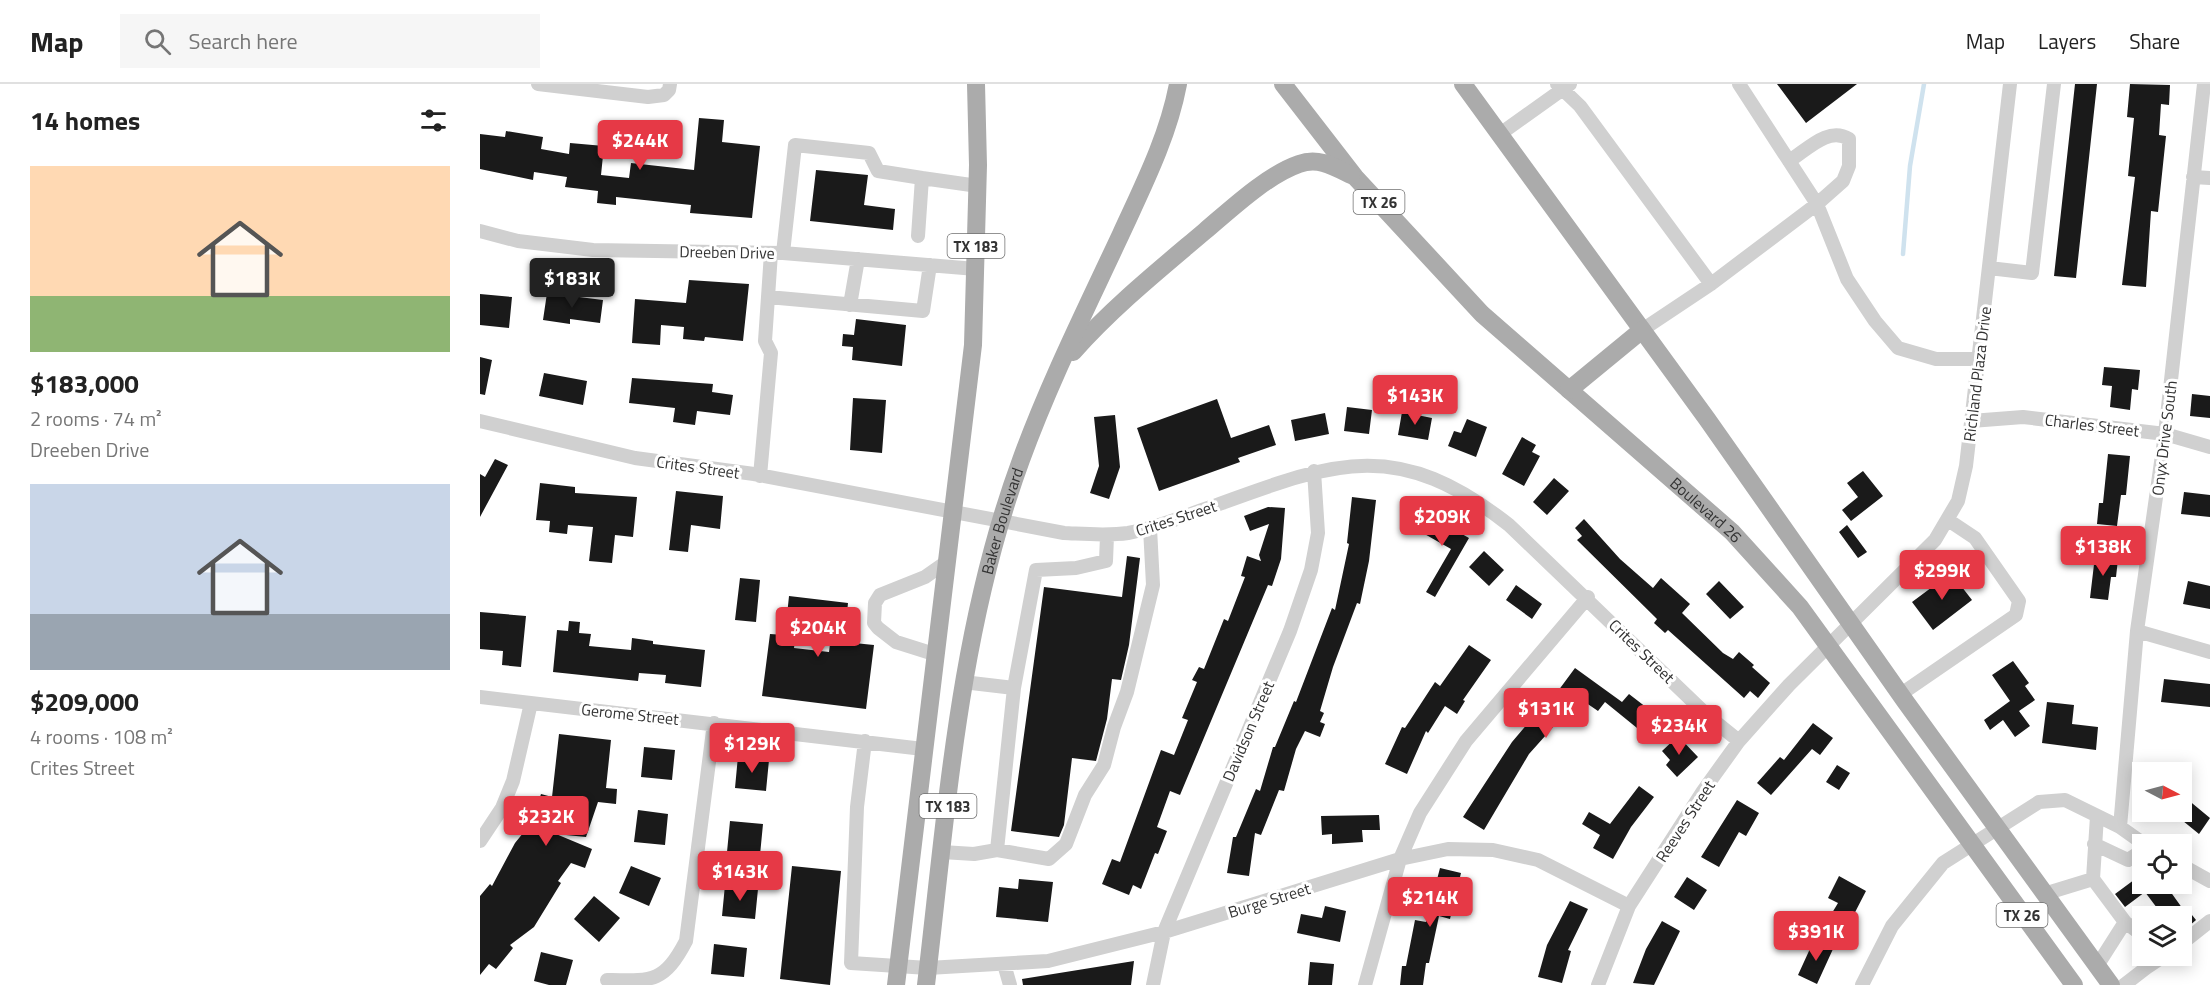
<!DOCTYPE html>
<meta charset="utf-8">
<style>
:root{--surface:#fff;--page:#f6f6f6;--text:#222;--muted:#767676;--line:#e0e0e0;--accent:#e63946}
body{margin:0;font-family:"Titillium Web",sans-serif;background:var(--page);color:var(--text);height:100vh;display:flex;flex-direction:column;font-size:22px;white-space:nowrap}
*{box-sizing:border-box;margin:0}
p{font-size:20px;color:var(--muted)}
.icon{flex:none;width:33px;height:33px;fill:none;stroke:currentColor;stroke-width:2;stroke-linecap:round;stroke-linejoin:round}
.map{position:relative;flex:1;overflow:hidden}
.sheet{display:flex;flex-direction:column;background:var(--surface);width:480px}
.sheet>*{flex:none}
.needle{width:39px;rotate:96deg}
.buttons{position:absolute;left:1652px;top:678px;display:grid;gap:12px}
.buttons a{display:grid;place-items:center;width:60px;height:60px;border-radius:0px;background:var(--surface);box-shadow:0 3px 15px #0003;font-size:30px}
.price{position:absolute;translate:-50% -51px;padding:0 14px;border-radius:6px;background:var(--accent);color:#fff;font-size:20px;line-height:39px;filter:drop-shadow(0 2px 3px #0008)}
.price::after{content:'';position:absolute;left:50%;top:36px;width:18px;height:14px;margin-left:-9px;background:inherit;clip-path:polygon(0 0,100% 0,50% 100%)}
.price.active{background:#222;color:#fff}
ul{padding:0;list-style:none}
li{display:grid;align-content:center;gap:12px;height:318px;padding:0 30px}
li span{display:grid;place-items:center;height:186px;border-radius:0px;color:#555}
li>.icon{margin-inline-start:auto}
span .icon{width:108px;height:108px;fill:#fffc;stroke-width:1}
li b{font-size:26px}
h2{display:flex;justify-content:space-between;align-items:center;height:72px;padding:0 30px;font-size:26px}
header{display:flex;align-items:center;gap:36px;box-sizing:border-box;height:84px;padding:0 30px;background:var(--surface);border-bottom:2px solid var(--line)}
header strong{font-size:28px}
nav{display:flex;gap:33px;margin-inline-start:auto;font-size:21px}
.search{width:420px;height:54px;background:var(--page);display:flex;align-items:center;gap:15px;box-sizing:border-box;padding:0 21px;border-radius:0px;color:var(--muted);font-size:22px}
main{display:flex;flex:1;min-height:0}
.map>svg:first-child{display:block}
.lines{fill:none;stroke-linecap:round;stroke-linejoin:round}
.stream{stroke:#cfe2ee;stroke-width:4.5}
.building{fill:#1a1a1a;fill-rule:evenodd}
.minor{stroke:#d0d0d0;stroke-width:14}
.major{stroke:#ababab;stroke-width:18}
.labels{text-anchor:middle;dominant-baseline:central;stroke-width:6;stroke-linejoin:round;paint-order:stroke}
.shield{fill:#fff;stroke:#707070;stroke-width:1.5}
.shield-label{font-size:15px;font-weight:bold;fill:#333}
.street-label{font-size:16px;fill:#333;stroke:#fff}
</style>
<header>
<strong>Map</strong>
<div class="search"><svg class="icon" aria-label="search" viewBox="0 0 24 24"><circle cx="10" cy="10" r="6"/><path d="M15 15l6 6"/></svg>Search here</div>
<nav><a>Map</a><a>Layers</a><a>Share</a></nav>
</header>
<main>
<section class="sheet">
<h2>14 homes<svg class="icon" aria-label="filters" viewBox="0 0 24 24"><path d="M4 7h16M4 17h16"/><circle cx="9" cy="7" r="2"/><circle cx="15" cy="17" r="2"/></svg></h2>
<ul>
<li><span style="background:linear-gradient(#ffd9b3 70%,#8fb573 0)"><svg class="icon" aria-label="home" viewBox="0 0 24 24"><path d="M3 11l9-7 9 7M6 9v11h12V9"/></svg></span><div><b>$183,000</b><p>2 rooms · 74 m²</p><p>Dreeben Drive</p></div></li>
<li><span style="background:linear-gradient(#c9d6e8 70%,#9aa5b1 0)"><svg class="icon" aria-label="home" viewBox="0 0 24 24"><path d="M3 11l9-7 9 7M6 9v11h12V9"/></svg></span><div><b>$209,000</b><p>4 rooms · 108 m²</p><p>Crites Street</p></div></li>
</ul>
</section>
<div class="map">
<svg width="1730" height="901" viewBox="0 0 1730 901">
<rect width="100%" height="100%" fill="#fff"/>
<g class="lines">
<path class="stream" d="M1423 170 1430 82 1444 0"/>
</g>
<path class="building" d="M1297 0H1377L1326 39Z
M1595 0H1617L1596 194 1574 192Z
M1650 0 1690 1 1689 21 1681 20 1679 51 1686 52 1678 128 1671 127 1666 203 1642 201 1655 93 1648 92 1654 34 1647 33Z
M219 34 244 36 242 58 280 62 272 134 210 129 211 121 136 113V121L117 119 118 107 85 103 87 93 54 88 53 96 0 85V50L25 53 26 47 63 53 61 65 89 70 90 59 124 62 121 91 149 94 151 79 214 86Z
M336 86 388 91 384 121 415 125 413 146 330 137Z
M209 196 269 200 263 257 225 253 224 257 203 255 204 243 181 241 180 261 152 259 155 215 206 219Z
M67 209 123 216 120 239 90 235V240L63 236Z
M0 210 32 213 29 244 0 241Z
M376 235 426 241 422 282 372 276 373 263 362 262 363 250 374 251Z
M0 273 12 276 5 311 0 310Z
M1624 283 1660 286 1658 306 1652 305 1650 326 1630 323 1632 302 1622 301Z
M64 289 107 297 103 321 59 312Z
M152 294 233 300 232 308 253 311 250 331 217 327 215 341 193 338 195 324 149 319Z
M1712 310 1730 312V334L1710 332Z
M373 314 406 316 402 369 370 366Z
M737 315 751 354 789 341 796 361 758 374 760 378 679 407 657 344Z
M867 323 892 326 889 350 864 347Z
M922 328 952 334 948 356 918 351Z
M845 329 849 350 815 357 811 336Z
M635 331 640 383 629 415 610 409 619 382 614 333Z
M987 335 1007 343 996 373 968 362 974 347 981 349Z
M1042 353 1056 361 1052 368 1060 372 1044 402 1022 390Z
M1628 370 1650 372 1646 411H1641L1637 442 1617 440 1619 419H1623Z
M15 375 28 381 0 433V390L5 393Z
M1383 387 1403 412 1371 437 1362 426 1378 413 1367 399Z
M1074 394 1089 407 1067 431 1053 418Z
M60 399 95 403V409L157 413 153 453 135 451 132 479 109 477 113 443 88 441 87 450 69 448 70 437 56 436Z
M196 407 243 412 240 445 211 441 208 468 189 466Z
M1704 408 1730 411V433L1701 430Z
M872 413 896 416 889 477 880 520 877 519 853 583 840 627 844 629 840 638 845 640 840 653 825 647 816 665 804 707 799 706 781 751 775 749 769 792 747 789 753 753H756L776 705 780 707 793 663H795L814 617 816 618 852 524 855 526 869 460 867 459Z
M788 423 805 424 801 475 792 502 788 501 700 711 690 707 677 743 687 747 678 770 675 769 661 805 653 801 649 811 622 800 632 775 640 778 681 666 694 671 708 636 702 634 717 598 712 596 719 583 724 585 744 535 748 537 765 493 761 492 767 472 781 477 779 471 789 440 770 447 764 432Z
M943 428 989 454 955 513 946 508 971 465 934 444Z
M1104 435 1140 475 1173 504 1181 494 1210 520 1202 529 1243 569 1253 575 1259 568 1274 581 1272 583 1290 599 1278 614 1270 607 1264 614 1188 546 1185 549 1174 539 1177 535 1097 456 1102 452 1095 444Z
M1367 441 1387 468 1378 474 1359 448Z
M1004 467 1024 486 1009 502 989 483Z
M647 472 660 474 649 561 641 596 632 595 627 635 616 677 592 674 584 741 579 753 531 747 564 503 642 513Z
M1615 472 1638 475 1636 493H1631L1628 516 1610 514Z
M1471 489 1492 516 1453 546 1432 518Z
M260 494 280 496 276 538 255 536Z
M1239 497 1264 523 1250 535 1226 510Z
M1708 497 1730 502V525L1703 520Z
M1036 501 1062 520 1052 535 1026 516Z
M309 512 368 519 364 558 394 561 386 625 282 612 290 550 305 551ZM317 541 352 544 349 568 314 564Z
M0 528 46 532 41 583 22 581 23 567 0 565Z
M89 537 100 538 99 549 111 550 109 562 151 566 152 554 173 557V560L225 566 221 603 185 599 186 591 159 589 158 597 73 588 77 546 88 547Z
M989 561 1011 576 983 616 985 617 977 630 965 622 948 649 946 647 927 690 905 680 922 643 925 644 955 598 960 602Z
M1533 577 1549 599 1545 602 1555 616 1539 627 1550 642 1535 653 1523 636 1510 646 1504 636 1530 617 1512 591Z
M1095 584 1142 618 1149 610 1171 627 1157 644 1125 618 1118 627 1099 614 1049 670 1004 746 983 733 1032 658 1061 624 1064 626Z
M1684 595 1730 600V623L1681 618Z
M1567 618 1594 621 1592 640 1618 643 1616 666 1562 659Z
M1333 639 1353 654 1340 671 1332 665 1291 711 1277 699 1300 673 1304 676Z
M79 650 131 656 126 704 137 705 136 720 118 718 106 753 76 750 112 765 105 784 91 779 78 797 81 799 54 843 30 861 33 864 16 885 9 880 0 891V812L10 800 12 802 35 759 52 738 61 710 72 713Z
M1198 652 1218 673 1197 693 1186 681 1190 676 1182 667Z
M164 663 195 666 192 696 161 693Z
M258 672 289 676 286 707 255 704Z
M1357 681 1370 689 1359 706 1346 698Z
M1159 702 1174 713 1151 743 1133 775 1113 764 1120 751 1102 740 1109 728 1130 740Z
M1701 710 1730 734 1719 750 1692 728H1701Z
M1257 716 1279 729 1266 752 1259 748 1239 783 1221 773Z
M158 726 188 730 185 761 154 758Z
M899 731 900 746H882L883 758 852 760V750L842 751 841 732Z
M250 737 283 740 280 771 247 768Z
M151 782 181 794 169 822 139 809Z
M312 782 361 787 350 901 300 895Z
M960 784 981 789 970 835 959 832 949 879H946L943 901H920L922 882H926L935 836 946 838Z
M1662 790V800H1685L1705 828 1708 826 1716 836 1701 849V832H1683L1665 808 1645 823 1635 810Z
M1359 792 1386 807 1370 838 1352 829 1358 819 1348 814Z
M1207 793 1227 806 1214 826 1194 813Z
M539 795 573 798 568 838 516 833 519 803 538 805Z
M245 801 278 805 275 835 242 832Z
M114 812 140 834 119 858 94 835Z
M1090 817 1108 825 1088 866 1091 867 1082 899 1058 893 1067 861Z
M845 822 866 827 860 858 817 849 821 830 842 834Z
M1182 837 1200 847 1174 901 1153 899 1166 865Z
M1334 856 1353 865 1337 900 1318 891Z
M234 860 267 864 264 893 231 890Z
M61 868 93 876 86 901H69L54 897Z
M654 877 651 901H543L542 895Z
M830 878 854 880 852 901H828Z"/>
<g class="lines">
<path class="minor" d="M58 0 168 13 184 11 189 6 190 0
M1077 0 1100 22 1231 200
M1259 0 1337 120 1367 195 1395 237 1418 264 1456 275H1498
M1020 50 1090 0
M1713 93 1730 94
M0 147 38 157 113 166 303 169 496 185
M438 152 442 94 498 102
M303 169 315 61 389 69 398 87 442 94
M1509 184 1552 189 1574 0
M288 213 443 227 450 181
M370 221 378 175
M1162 246 1231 200 1337 120 1363 97 1369 82V55C1348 42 1327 66 1309 77
M0 337 155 374 274 390 584 449C606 450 627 452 648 449 677 444 704 432 731 423 854 378 916 352 1029 441L1228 632 1259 657
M1491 337 1543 333 1685 350 1730 363
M280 392 291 269 285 257 291 169
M1657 547 1730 568
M454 570 416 558 398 544 394 539 395 519 400 511 445 493 465 479
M483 598 534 604
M1421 610 1536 531 1539 517 1495 454 1468 436
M0 613 443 665
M385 657 377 723 371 879 448 884 568 877 684 848 920 775 968 765 1013 766 1058 776 1149 822
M1640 743 1657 547 1685 350 1724 0
M0 757 22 724 33 697 51 619
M1614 760 1648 776 1662 767
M517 766 534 604 556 486 596 484 626 477 627 452
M462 768 494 770 517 766 569 775 586 760 605 711 624 681 634 643 647 608 673 501 670 444
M1701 781 1730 797
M1613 795 1645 838 1617 882
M1564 810 1613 795 1617 732
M1645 838 1662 851
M1701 860 1730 837
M524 880 530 901
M1666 884 1684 872
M127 896C172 897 184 899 206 857L234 639
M673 901 684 848 810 547 831 486 838 449 834 387
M885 901 920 775 940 729 986 657 1108 513
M1118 901 1149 822 1223 707 1259 657 1309 601 1455 456 1478 417 1486 382 1530 0
M1382 901 1412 842 1463 779 1559 718 1585 716 1640 743 1664 760
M1644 901 1666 884 1668 872"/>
<g class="major">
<path id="s1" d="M803 0 875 93 1002 230 1252 448 1320 523 1594 901"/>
<path d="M983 0 1227 335 1425 617 1631 901"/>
<path d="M593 268C633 223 679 186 725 147 751 125 787 91 819 80 838 73 853 82 871 91"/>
<path d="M1089 306 1162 246"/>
<path d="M416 901 493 261 498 81 496 0"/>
<path id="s2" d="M446 901C467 724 479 544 541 376 569 299 606 225 641 150 663 102 688 53 698 0"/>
</g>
</g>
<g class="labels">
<g class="shield">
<rect x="873.5" y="106" width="51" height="24" rx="4.5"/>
<rect x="467.5" y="150" width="57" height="24" rx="4.5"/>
<rect x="439.5" y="710" width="57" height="24" rx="4.5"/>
<rect x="1516.5" y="819" width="51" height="24" rx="4.5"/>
</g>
<g class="shield-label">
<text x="899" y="118">TX 26</text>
<text x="496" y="162">TX 183</text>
<text x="468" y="722">TX 183</text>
<text x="1542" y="831">TX 26</text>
</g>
<g class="street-label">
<text transform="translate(247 168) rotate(1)">Dreeben Drive</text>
<text transform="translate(1497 290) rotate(-83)">Richland Plaza Drive</text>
<text transform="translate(1612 341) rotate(7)">Charles Street</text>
<text transform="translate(1684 354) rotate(-83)">Onyx Drive South</text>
<text transform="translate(218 383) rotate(8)">Crites Street</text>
<text stroke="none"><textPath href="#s1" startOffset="602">Boulevard 26</textPath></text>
<text transform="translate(696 434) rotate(-18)">Crites Street</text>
<text stroke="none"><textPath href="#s2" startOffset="471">Baker Boulevard</textPath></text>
<text transform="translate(1162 567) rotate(44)">Crites Street</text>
<text transform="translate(150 630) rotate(6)">Gerome Street</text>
<text transform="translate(768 647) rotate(-67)">Davidson Street</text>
<text transform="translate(1205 737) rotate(-57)">Reeves Street</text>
<text transform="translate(789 816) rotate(-17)">Burge Street</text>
</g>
</g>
</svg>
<div class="buttons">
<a><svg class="needle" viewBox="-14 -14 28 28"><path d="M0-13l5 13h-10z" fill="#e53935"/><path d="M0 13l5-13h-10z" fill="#767676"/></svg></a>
<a><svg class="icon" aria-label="locate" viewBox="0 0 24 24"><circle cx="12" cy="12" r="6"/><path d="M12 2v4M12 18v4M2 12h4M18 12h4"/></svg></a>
<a><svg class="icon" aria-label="layers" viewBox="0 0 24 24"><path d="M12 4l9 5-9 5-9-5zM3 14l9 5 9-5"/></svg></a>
</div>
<b class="price" style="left:160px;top:87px">$244K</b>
<b class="price active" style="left:92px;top:225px">$183K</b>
<b class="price" style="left:935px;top:342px">$143K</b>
<b class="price" style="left:962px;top:463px">$209K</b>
<b class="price" style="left:1623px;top:493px">$138K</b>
<b class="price" style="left:1462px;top:517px">$299K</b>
<b class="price" style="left:338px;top:574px">$204K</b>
<b class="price" style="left:1066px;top:655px">$131K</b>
<b class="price" style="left:1199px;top:672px">$234K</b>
<b class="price" style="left:272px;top:690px">$129K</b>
<b class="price" style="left:66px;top:763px">$232K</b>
<b class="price" style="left:260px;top:818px">$143K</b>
<b class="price" style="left:950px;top:844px">$214K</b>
<b class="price" style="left:1336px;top:878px">$391K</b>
</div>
</main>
